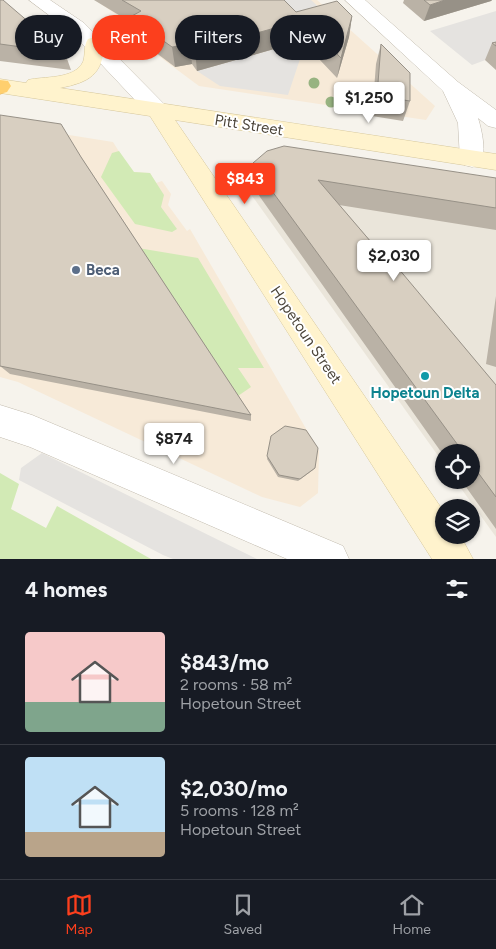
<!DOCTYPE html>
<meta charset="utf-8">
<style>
:root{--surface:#171b24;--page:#20242c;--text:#f1f3f6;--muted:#9ea1a6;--line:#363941;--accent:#fc3f1d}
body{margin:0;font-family:Figtree,sans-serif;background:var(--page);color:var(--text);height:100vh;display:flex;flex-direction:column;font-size:19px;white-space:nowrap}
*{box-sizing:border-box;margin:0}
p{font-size:16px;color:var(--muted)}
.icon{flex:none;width:28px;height:28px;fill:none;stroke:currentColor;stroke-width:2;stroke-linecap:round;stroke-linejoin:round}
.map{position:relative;height:559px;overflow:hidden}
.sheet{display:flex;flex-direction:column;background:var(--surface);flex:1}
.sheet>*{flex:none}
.top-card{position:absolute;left:15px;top:15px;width:466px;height:45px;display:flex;gap:10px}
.controls{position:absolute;left:435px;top:444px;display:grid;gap:10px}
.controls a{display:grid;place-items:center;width:45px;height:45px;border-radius:50%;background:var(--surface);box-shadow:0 1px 4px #0004;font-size:25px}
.price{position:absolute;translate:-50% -42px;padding:0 11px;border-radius:5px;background:#fff;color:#222;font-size:16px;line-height:32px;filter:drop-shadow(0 1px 2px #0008)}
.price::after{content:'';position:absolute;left:50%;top:30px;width:15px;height:11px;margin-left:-8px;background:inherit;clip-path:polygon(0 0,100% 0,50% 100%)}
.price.active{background:var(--accent);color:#fff}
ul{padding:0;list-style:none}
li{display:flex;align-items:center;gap:15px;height:125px;padding:0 25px}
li+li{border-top:1px solid var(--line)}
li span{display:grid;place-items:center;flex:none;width:140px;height:100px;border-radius:5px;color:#555}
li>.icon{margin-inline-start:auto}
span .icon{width:60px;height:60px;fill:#fffc;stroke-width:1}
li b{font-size:21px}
h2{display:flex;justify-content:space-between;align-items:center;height:60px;padding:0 25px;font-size:21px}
.tag{padding:0 18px;border-radius:22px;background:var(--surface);box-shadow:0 1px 4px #0004;font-size:18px;line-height:45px}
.tag.active{background:var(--accent);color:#fff}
.menu{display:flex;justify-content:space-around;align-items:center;height:70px;border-top:1px solid var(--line);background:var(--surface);font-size:14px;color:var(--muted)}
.menu a{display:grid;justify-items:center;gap:2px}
.menu .active{color:var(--accent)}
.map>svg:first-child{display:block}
.residential{fill:#eae5da}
.commercial{fill:#f7ead8}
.green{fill:#d2eab5}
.parking{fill:#e5e3e0}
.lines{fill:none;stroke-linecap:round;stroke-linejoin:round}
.minor-casing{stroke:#c2bbae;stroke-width:1}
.tertiary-casing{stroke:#c2bbae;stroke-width:1}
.secondary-casing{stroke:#d6c79b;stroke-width:1}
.motorway-casing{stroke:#e0a43c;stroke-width:1}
.minor{fill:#fff;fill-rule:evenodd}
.tertiary{fill:#fff;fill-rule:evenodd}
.secondary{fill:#fff3cd;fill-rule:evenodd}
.motorway{fill:#ffcf6e;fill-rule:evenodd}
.tree{fill:#97b381}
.wall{fill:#bab2a6}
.shaded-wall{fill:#979187}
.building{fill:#d8cfc1;stroke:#979187}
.service-dot{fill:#5c6f8a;stroke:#fff;stroke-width:2}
.culture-dot{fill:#0f9aa8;stroke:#fff;stroke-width:2}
.labels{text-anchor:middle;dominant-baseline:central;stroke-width:4;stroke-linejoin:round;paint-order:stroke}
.street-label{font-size:15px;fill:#4b4439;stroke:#fff}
.service-label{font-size:15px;font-weight:bold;fill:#4e5e75;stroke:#fff;text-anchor:start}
.culture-label{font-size:15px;font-weight:bold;fill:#0d838f;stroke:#fff}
</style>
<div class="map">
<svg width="496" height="559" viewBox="0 0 496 559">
<rect width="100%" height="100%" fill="#f6f3ec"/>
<path class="residential" d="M263 170 496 199V537L455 480H471V452H444V464L250 193 251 181Z"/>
<path class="commercial" d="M95 0H317L435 106 426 120 199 86 133 37 141 33 128 23 138 19 128 11 117 15Z
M0 124 113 142 132 172 150 173 156 183 162 181 171 194 168 205 187 231 190 229 319 451 318 493 300 507 262 497 18 382 0 377Z"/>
<path class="green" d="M119 151 134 172 150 173 164 195 161 207 177 229 172 232 135 224 101 177 112 153Z
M138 248 198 258 264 368H238L251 387 235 398Z
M0 473 19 484 11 509 46 528 57 506 151 559H0Z"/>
<path class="parking" d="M268 0H311L334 21 297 31Z
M496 11V56L472 65 430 31Z
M302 41V53L288 95 220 86 197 71Z
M42 453 257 559H173L163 555 19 480 21 468Z"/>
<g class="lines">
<defs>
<path id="minor" d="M0 405 32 415 343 546 349 559H287L30 447 0 437Z"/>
<path id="tertiary" d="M29 0H50L84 23 166 106 169 111 166 116 158 118 150 116 70 31Z
M345 0H365L458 82 496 110V128L488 126 478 118C482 131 487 153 480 165L472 167 464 165 460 159 458 123 443 91Z"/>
<path id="secondary" d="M95 37 102 39 105 43C102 75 90 82 60 88L496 154V170L175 120 444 512V535H460L473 559H432L150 116 0 93V79L26 83 28 80C43 76 74 80 83 62 86 54 83 46 88 39Z"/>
<path id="motorway" d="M0 80 8 81 11 86 7 92 0 94Z"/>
</defs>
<use href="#minor" class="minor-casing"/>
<use href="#tertiary" class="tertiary-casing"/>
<use href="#secondary" class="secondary-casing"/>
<use href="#motorway" class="motorway-casing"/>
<use href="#minor" class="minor"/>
<use href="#tertiary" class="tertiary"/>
<use href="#secondary" class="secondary"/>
<use href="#motorway" class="motorway"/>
</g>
<g class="tree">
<circle cx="314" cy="83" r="5.5"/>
<circle cx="331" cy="102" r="5.5"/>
</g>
<path class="wall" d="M0 0 65 53 71 70 0 61Z
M94 0H284L296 12 352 16 349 37 337 78 302 41 197 71 192 64 175 67 135 37 132 23Z
M404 0H492L491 1 424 21 403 3Z
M496 42V70L485 60 492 43Z
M381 44 410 101 403 121 372 116 376 64Z
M81 157 251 415V421L10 374 0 366Z
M253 163 496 178V230L339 205 496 385V529L461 480H471V452H444V456L260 197 253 184Z
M496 296V367L486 364Z
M271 436 315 468 313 470 298 481 278 477 267 459Z"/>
<path class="shaded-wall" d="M445 0H492L491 1 424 21 430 5Z
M352 16 349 37 337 78 341 58Z
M304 20 302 41 197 71 195 50Z
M190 44 192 64 175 67 172 47Z"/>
<path class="building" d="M0 0H3L65 53 0 44Z
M122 0H284L296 12 337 1 352 16 341 58 304 20 195 50 190 44 172 47 130 17 141 11Z
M424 0H445L430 5Z
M496 42V46L492 43Z
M381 44 410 73V101L377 96Z
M0 115 61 124 81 157 251 415 0 366Z
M284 146 496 178V208L318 180 395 270 398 268 496 385V497L471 463V452H463L261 176 253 163 267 151Z
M285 426 306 430 318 448 315 468 300 479 279 475 267 456 271 436Z"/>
<circle class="service-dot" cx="76" cy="270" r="5"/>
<circle class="culture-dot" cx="425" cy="376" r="5"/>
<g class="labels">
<g class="street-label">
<text transform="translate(249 125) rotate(9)">Pitt Street</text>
<text transform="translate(306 335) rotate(56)">Hopetoun Street</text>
</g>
<g class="service-label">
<text x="86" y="270">Beca</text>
</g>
<g class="culture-label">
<text x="425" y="393">Hopetoun Delta</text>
</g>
</g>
</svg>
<div class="controls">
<a><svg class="icon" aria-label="locate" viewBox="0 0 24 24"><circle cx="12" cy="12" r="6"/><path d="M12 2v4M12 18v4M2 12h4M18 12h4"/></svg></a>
<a><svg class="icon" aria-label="layers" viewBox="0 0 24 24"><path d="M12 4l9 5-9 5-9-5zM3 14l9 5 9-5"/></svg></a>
</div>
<b class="price" style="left:369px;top:124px">$1,250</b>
<b class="price active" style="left:245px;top:205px">$843</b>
<b class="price" style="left:394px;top:282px">$2,030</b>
<b class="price" style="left:174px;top:465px">$874</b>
<div class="top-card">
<a class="tag">Buy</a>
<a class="tag active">Rent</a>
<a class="tag">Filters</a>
<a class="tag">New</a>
</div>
</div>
<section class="sheet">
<h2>4 homes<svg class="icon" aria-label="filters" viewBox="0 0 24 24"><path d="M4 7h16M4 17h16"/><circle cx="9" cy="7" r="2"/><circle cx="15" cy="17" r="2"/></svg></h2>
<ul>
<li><span style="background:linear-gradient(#f6c9c9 70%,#7fa58c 0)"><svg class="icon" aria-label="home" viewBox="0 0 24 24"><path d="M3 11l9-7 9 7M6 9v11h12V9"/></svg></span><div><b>$843/mo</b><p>2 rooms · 58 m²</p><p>Hopetoun Street</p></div></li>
<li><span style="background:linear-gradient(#bfe0f5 75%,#b9a48a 0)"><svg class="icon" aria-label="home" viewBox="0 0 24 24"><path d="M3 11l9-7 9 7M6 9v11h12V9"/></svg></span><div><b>$2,030/mo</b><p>5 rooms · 128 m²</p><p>Hopetoun Street</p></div></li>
</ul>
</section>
<nav class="menu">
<a class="active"><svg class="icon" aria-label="map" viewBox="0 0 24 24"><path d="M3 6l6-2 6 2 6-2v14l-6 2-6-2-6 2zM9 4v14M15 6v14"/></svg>Map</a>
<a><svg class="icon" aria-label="saved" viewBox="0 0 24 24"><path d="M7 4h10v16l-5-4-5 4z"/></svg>Saved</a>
<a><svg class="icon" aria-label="home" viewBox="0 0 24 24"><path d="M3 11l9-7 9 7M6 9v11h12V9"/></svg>Home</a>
</nav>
